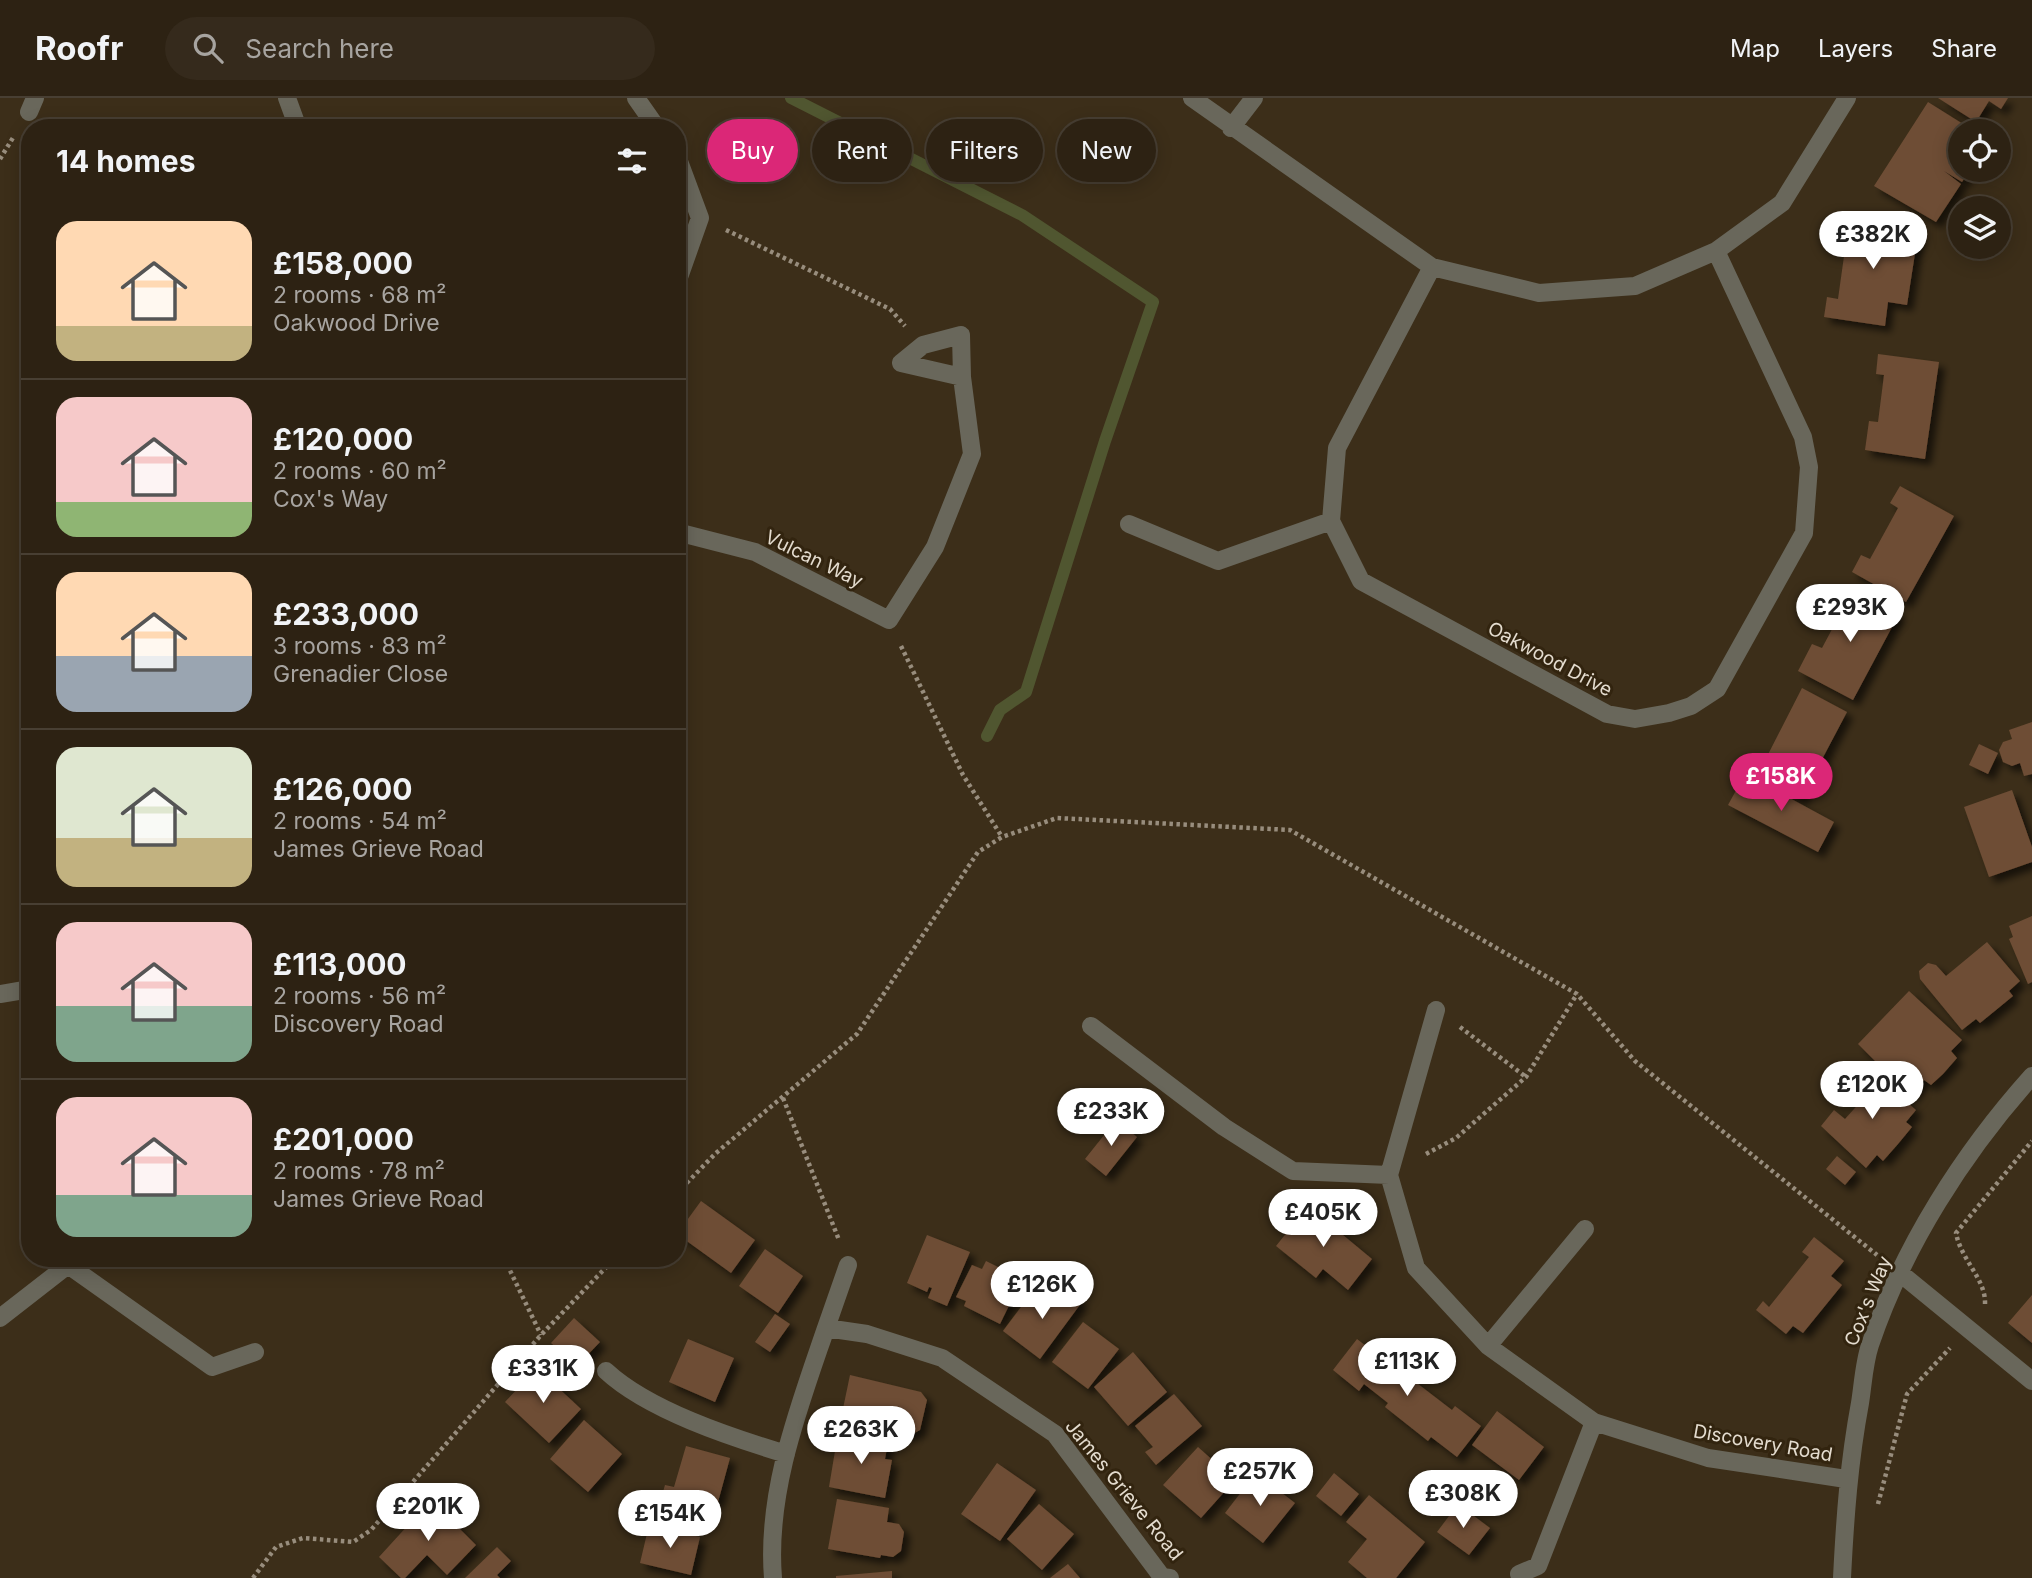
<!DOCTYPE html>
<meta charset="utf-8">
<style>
:root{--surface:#2d2213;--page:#352a1c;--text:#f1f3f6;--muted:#a7a4a0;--line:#483f33;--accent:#db2777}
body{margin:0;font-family:Inter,sans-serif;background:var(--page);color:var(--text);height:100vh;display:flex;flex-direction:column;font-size:26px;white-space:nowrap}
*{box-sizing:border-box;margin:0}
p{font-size:23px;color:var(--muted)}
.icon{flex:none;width:38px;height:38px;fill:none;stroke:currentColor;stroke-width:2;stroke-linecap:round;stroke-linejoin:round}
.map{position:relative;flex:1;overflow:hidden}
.sheet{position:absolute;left:21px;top:21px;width:665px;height:1148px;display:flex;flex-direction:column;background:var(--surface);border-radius:28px;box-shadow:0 4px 18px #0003,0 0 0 2px var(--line)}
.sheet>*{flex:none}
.banner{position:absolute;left:707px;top:21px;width:665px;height:63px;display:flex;gap:14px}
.buttons{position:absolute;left:1948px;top:21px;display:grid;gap:14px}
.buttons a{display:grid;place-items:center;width:63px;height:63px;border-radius:50%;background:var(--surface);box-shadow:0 4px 18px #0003,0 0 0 2px var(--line);font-size:35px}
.price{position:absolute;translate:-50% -60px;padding:0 16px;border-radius:24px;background:#fff;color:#222;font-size:23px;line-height:46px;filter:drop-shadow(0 2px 4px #0008)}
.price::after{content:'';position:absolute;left:50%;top:42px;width:21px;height:16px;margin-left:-10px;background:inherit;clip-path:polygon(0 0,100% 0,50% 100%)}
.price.selected{background:var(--accent);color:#fff}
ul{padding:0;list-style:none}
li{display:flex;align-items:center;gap:21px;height:175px;padding:0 35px}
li+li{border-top:2px solid var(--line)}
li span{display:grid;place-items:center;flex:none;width:196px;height:140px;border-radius:21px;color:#555}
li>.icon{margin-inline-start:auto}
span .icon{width:84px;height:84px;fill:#fffc;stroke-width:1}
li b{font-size:30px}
h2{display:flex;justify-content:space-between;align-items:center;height:84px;padding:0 35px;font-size:30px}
.tag{padding:0 24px;border-radius:32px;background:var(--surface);box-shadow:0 4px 18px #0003,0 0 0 2px var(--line);font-size:24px;line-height:63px}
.tag.selected{background:var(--accent);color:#fff}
header{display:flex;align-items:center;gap:42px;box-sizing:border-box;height:98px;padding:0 35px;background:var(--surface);border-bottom:2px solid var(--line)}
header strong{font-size:33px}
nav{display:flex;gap:38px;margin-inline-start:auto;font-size:24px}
.search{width:490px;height:63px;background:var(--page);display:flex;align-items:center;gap:18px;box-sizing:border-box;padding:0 24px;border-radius:38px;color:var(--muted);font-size:26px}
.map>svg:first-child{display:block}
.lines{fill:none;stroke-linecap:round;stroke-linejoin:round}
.stream{stroke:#505630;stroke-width:12}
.building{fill:#6e4d35;filter:url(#shadow)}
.path{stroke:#988d7d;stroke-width:4.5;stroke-dasharray:3.5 3.5;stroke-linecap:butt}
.minor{stroke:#69675b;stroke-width:18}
.labels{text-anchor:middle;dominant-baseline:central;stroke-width:6;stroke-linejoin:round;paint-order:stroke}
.street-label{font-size:19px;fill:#e4dccf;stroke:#32240f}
</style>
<header>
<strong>Roofr</strong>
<div class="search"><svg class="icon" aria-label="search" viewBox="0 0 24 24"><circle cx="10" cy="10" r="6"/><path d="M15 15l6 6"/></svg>Search here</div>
<nav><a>Map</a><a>Layers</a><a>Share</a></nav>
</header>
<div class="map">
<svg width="2032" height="1480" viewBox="0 0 2032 1480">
<defs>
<filter id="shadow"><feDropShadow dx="6" dy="6" stdDeviation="3.5" flood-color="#0009"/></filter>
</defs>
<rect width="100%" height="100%" fill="#3c2e19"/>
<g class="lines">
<path class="stream" d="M791 0 1022 117 1153 204 1105 343 1026 594 1000 612 987 638"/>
</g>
<path class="building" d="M1938 0H2008L2001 11 1989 3 1976 24Z
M1928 4 1971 31 1960 33V72H1970L1962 84 1944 73 1961 86 1936 124 1874 88Z
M1883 118 1898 120 1896 130 1899 133 1918 136 1907 207 1888 204 1885 228 1824 219 1827 199 1838 201 1846 144 1835 142 1838 122 1881 128Z
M1878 256 1939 264 1925 361 1865 352 1869 323 1878 324 1884 277 1876 276Z
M1900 388 1954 418 1906 504 1852 474 1861 457 1870 461 1898 410 1890 405Z
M1844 487 1899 516 1853 602 1798 573 1812 546 1822 550 1830 535 1844 508 1835 503Z
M1802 590 1847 614 1801 701 1757 678Z
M2032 624V676L2024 678 2020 665 2012 668 2003 664 1999 652 2003 644 2012 641 2009 632Z
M1979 646 1998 655 1988 676 1969 667Z
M1745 676 1834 724 1818 754 1728 707Z
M2012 692 2032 749V764L1989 779 1964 709Z
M2032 818V884L2028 886 2009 841 2013 839 2009 828Z
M1987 844 2020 883 2009 893 2013 898 1996 912 1980 925 1976 921 1962 932 1920 881 1919 873 1928 865 1936 867 1946 878Z
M1909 893 1962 942 1951 953 1957 960 1943 976 1931 987 1924 982 1909 997 1858 946Z
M1864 973 1877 984 1880 981 1916 1012 1906 1024 1912 1029 1898 1046 1883 1063 1877 1057 1866 1070 1821 1028 1834 1012 1845 1021 1863 1001 1850 989Z
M1116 1022 1137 1039 1106 1078 1085 1061Z
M1837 1058 1856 1074 1845 1087 1826 1071Z
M701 1103 755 1142 731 1175 677 1136Z
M1308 1108 1372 1161 1348 1192 1323 1171 1316 1180 1276 1148Z
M927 1137 970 1154 947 1208 928 1200 932 1190 929 1189 927 1194 907 1185Z
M1814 1139 1844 1163 1831 1178 1842 1187 1803 1235 1793 1228 1786 1236 1756 1212 1763 1203 1769 1209 1809 1159 1802 1154Z
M765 1151 803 1178 778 1215 739 1188Z
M986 1163 1022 1181 1000 1226 964 1208 966 1203 956 1199 972 1167 982 1171Z
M1062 1189 1082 1204 1040 1261 1003 1233 1033 1193 1050 1205Z
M2032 1197V1245L2008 1225Z
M775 1216 790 1226 770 1254 755 1244Z
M574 1220 600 1244 576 1269 551 1245Z
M1083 1224 1119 1251 1088 1291 1052 1264Z
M688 1241 734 1260 715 1304 669 1284Z
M1357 1241 1384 1262 1388 1256 1412 1275 1409 1279 1452 1312 1455 1308 1481 1328 1457 1359 1431 1339 1428 1343 1385 1309 1388 1305 1364 1286 1359 1293 1333 1272Z
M1133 1254 1167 1294 1128 1328 1094 1289Z
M537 1270 581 1311 549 1345 505 1304Z
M850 1277 921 1294 927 1302 920 1332 911 1337 898 1334 897 1337 840 1325Z
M1174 1296 1202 1328 1156 1367 1145 1354 1153 1349 1135 1328Z
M1497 1313 1544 1349 1519 1382 1472 1347Z
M584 1322 622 1356 588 1394 550 1361Z
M838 1335 888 1345 885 1361 892 1362 885 1400 829 1389Z
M686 1348 730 1360 718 1404 698 1399 694 1414 660 1404 665 1387 674 1389Z
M1198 1349 1235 1382 1201 1420 1163 1387Z
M997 1365 1036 1392 1000 1443 961 1416Z
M1256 1375 1295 1405 1263 1445 1225 1415Z
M1334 1375 1359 1396 1341 1418 1316 1398Z
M1369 1397 1425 1444 1396 1480H1367L1348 1464 1367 1441 1346 1424Z
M837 1401 889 1410 887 1424 899 1426 904 1434 901 1453 893 1459 881 1457 880 1460 828 1451Z
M431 1402 476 1447 447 1477 427 1457 405 1480H401L379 1459Z
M1039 1406 1074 1436 1042 1472 1007 1441Z
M1458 1406 1490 1430 1469 1457 1437 1434Z
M649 1427 700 1439 691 1477 640 1465Z
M497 1449 511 1463 497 1477 500 1480H465Z
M1068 1466 1080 1480H1050Z
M892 1473V1480H836V1478Z"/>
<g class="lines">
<path class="path" d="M0 61 14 38
M726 132 890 211 905 228
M901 548 963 677 1002 739
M1460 929 1526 979
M783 1000 839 1142
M1426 1056 1456 1040 1526 979 1577 896
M677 1095 716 1055 857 936 978 754 1002 739 1057 720 1290 732 1577 896 1635 963 1877 1157
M504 1160 541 1237
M1985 1206C1986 1181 1961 1162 1956 1135L2032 1043
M1878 1406 1907 1296 1950 1250
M253 1480 276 1449 303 1440 353 1444 371 1432 541 1237 615 1160"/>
<path class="minor" d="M287 0 298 30
M636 0 657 30
M1192 0 1432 169 1539 195 1635 188 1716 153 1782 105 1847 0
M29 14 35 0
M1231 30 1254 0
M677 58 700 120 677 185
M1432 169 1337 350 1331 423 1361 483 1607 616 1635 621 1669 615 1691 608 1717 591 1804 435 1809 369 1803 339 1716 153
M901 265 923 247 961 237 962 279
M1129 426 1218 463 1331 423
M677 434 755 454 889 522 935 449 972 356 962 279 901 265
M0 896 30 891
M1436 912 1389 1077 1416 1170 1488 1248 1594 1324 1708 1360 1846 1381
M1091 928 1224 1029 1293 1073 1389 1077
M68 1167 212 1269 255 1254
M1900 1175 2032 1283
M0 1220 68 1167 70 1160
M826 1230 848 1167
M1488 1248 1585 1131
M606 1273C648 1312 730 1339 786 1356
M1519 1476 1538 1468 1594 1324
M773 1480C766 1394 799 1309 826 1230L867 1236 942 1260 1055 1336 1162 1479 1170 1480
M1842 1480C1845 1420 1849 1364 1860 1305 1863 1286 1864 1265 1870 1247 1903 1149 1963 1055 2032 978"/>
</g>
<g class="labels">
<g class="street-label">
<text transform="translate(814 461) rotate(26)">Vulcan Way</text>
<text transform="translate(1550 561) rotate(28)">Oakwood Drive</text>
<text transform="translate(1868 1203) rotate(-68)">Cox's Way</text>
<text transform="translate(1763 1345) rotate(10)">Discovery Road</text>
<text transform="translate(1124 1392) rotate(51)">James Grieve Road</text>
</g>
</g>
</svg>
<div class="buttons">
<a><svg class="icon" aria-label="locate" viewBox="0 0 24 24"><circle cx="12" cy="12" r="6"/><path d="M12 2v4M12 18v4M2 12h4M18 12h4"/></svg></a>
<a><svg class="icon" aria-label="layers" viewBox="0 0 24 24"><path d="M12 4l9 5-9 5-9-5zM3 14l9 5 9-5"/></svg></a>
</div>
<b class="price" style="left:1873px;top:173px">£382K</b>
<b class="price" style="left:1850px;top:546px">£293K</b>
<b class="price selected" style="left:1781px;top:715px">£158K</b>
<b class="price" style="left:1872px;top:1023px">£120K</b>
<b class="price" style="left:1111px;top:1050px">£233K</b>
<b class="price" style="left:1323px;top:1151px">£405K</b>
<b class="price" style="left:1042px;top:1223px">£126K</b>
<b class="price" style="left:1407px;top:1300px">£113K</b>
<b class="price" style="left:543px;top:1307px">£331K</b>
<b class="price" style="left:861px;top:1368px">£263K</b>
<b class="price" style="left:1260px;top:1410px">£257K</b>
<b class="price" style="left:1463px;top:1432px">£308K</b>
<b class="price" style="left:428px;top:1445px">£201K</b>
<b class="price" style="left:670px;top:1452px">£154K</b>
<div class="banner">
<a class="tag selected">Buy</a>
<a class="tag">Rent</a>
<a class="tag">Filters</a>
<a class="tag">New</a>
</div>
<section class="sheet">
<h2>14 homes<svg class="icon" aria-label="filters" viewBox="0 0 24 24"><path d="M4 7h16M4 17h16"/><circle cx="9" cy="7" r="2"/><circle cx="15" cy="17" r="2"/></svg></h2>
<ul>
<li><span style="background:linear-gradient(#ffd9b3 75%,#c2b280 0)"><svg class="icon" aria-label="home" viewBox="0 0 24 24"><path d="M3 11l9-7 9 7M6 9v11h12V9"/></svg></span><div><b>£158,000</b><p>2 rooms · 68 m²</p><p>Oakwood Drive</p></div></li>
<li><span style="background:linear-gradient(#f6c9c9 75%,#8fb573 0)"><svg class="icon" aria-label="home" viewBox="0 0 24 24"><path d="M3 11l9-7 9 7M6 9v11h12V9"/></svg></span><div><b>£120,000</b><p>2 rooms · 60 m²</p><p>Cox's Way</p></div></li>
<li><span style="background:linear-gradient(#ffd9b3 60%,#9aa5b1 0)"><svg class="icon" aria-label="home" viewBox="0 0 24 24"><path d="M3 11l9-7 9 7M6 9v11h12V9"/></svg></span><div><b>£233,000</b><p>3 rooms · 83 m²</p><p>Grenadier Close</p></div></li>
<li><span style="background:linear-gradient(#dfe7d0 65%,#c2b280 0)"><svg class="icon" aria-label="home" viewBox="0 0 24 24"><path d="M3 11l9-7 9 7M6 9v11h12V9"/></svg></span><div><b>£126,000</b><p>2 rooms · 54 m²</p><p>James Grieve Road</p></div></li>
<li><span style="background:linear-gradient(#f6c9c9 60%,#7fa58c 0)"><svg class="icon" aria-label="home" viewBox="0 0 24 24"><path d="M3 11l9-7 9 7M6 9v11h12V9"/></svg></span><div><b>£113,000</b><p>2 rooms · 56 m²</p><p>Discovery Road</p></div></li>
<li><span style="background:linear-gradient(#f6c9c9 70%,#7fa58c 0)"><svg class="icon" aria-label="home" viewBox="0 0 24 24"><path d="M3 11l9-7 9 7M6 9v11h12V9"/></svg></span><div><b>£201,000</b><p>2 rooms · 78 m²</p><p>James Grieve Road</p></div></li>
</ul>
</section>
</div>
